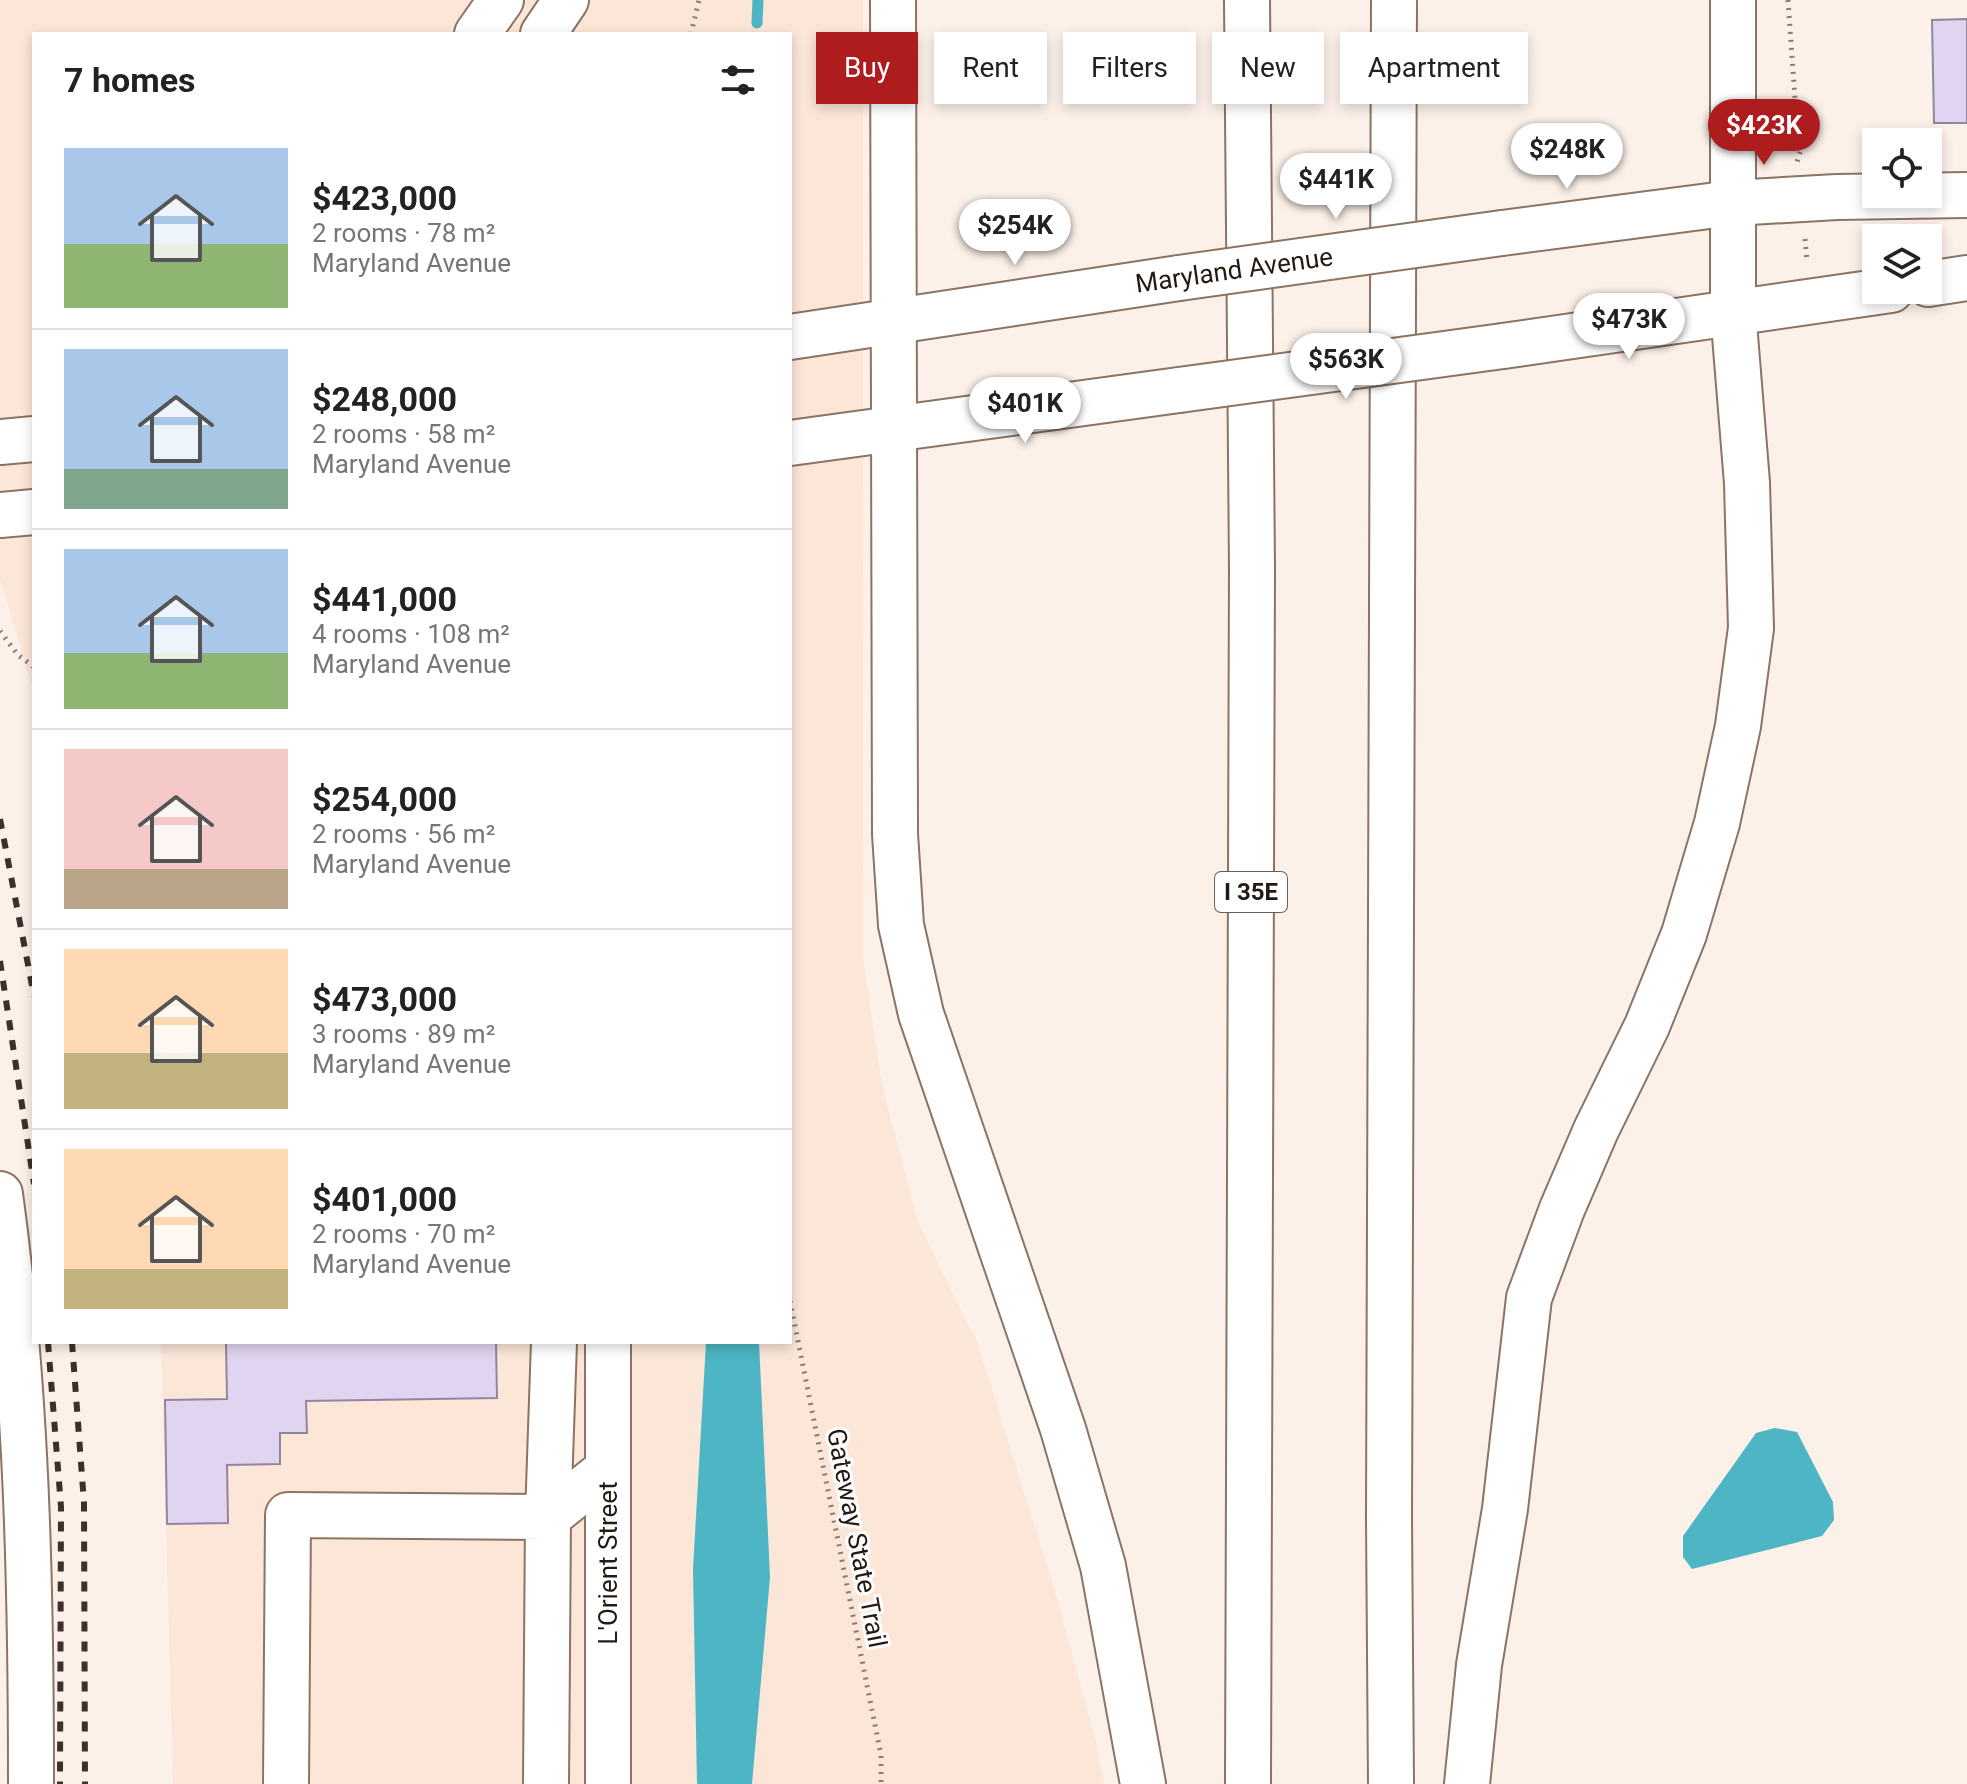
<!DOCTYPE html>
<meta charset="utf-8">
<style>
:root{--surface:#fff;--page:#f6f6f6;--text:#222;--muted:#767676;--line:#e0e0e0;--accent:#ae1c1d}
body{margin:0;font-family:Roboto,sans-serif;background:var(--page);color:var(--text);height:100vh;display:flex;flex-direction:column;font-size:30px;white-space:nowrap}
*{box-sizing:border-box;margin:0}
p{font-size:26px;color:var(--muted)}
.icon{flex:none;width:44px;height:44px;fill:none;stroke:currentColor;stroke-width:2;stroke-linecap:round;stroke-linejoin:round}
.map{position:relative;flex:1;overflow:hidden}
.drawer{position:absolute;left:32px;top:32px;width:760px;height:1312px;display:flex;flex-direction:column;background:var(--surface);border-radius:0px;box-shadow:0 4px 12px #0003}
.drawer>*{flex:none}
.hud{position:absolute;left:816px;top:32px;width:760px;height:72px;display:flex;gap:16px}
.fabs{position:absolute;left:1862px;top:128px;display:grid;gap:16px}
.fabs a{display:grid;place-items:center;width:80px;height:80px;border-radius:0px;background:var(--surface);box-shadow:0 4px 12px #0003;font-size:40px}
.price{position:absolute;translate:-50% -68px;padding:0 18px;border-radius:28px;background:#fff;color:#222;font-size:26px;line-height:52px;filter:drop-shadow(0 2px 4px #0008)}
.price::after{content:'';position:absolute;left:50%;top:48px;width:24px;height:18px;margin-left:-12px;background:inherit;clip-path:polygon(0 0,100% 0,50% 100%)}
.price.on{background:var(--accent);color:#fff}
ul{padding:0;list-style:none}
li{display:flex;align-items:center;gap:24px;height:200px;padding:0 32px}
li+li{border-top:2px solid var(--line)}
li span{display:grid;place-items:center;flex:none;width:224px;height:160px;border-radius:0px;color:#555}
li>.icon{margin-inline-start:auto}
span .icon{width:96px;height:96px;fill:#fffc;stroke-width:1}
li b{font-size:34px}
h2{display:flex;justify-content:space-between;align-items:center;height:96px;padding:0 32px;font-size:34px}
.pill{padding:0 28px;border-radius:0px;background:var(--surface);box-shadow:0 4px 12px #0003;font-size:28px;line-height:72px}
.pill.on{background:var(--accent);color:#fff}
.map>svg:first-child{display:block}
.built{fill:#fbe6d8}
.water{fill:#4db5c3}
.lines{fill:none;stroke-linecap:round;stroke-linejoin:round}
.stream{stroke:#4db5c3;stroke-width:11}
.building{fill:#e0d4f0;stroke:#9186a0;stroke-width:2}
.minor-casing{stroke:#8c7362;stroke-width:48}
.major-casing{stroke:#8c7362;stroke-width:48}
.highway-casing{stroke:#8c7362;stroke-width:48}
.path{stroke:#887d76;stroke-width:5;stroke-dasharray:2 6;stroke-linecap:butt}
.minor{stroke:#fff;stroke-width:44}
.major{stroke:#fff;stroke-width:44}
.highway{stroke:#fff;stroke-width:44}
.rail{stroke:#3b312a;stroke-width:6;stroke-dasharray:10 10;stroke-linecap:butt}
.major-bridge-casing{stroke:#8c7362;stroke-width:48;stroke-linecap:butt}
.major-bridge{stroke:#fff;stroke-width:44}
.labels{text-anchor:middle;dominant-baseline:central;stroke-width:6;stroke-linejoin:round;paint-order:stroke}
.shield{fill:#fff;stroke:#665f5a;stroke-width:2}
.shield-label{font-size:24px;font-weight:bold;fill:#241a13}
.street-label{font-size:26px;fill:#241a13;stroke:#fff}
</style>
<div class="map">
<svg width="1967" height="1784" viewBox="0 0 1967 1784">
<rect width="100%" height="100%" fill="#fcf1e9"/>
<path class="built" d="M0 0H863V957L882 1085 918 1222 978 1345 1055 1592 1096 1742 1104 1784H173L161 1342H790V34H34V693L0 579Z"/>
<path class="water" d="M706 1342H759L770 1577 752 1784H697L693 1569Z
M1775 1428 1797 1432 1833 1502 1834 1520 1822 1536 1692 1569 1683 1557V1536L1756 1433Z"/>
<g class="lines">
<path class="stream" d="M757 23 758 0"/>
</g>
<path class="building" d="M1967 19V123H1934L1932 20Z
M226 1342H496L497 1398 306 1401 307 1433H280V1464L227 1465 228 1523 167 1524 165 1400 227 1399Z"/>
<g class="lines">
<defs>
<path id="minor" d="M477 34 501 0
M543 34 566 0
M0 1194C27 1389 31 1588 31 1784
M608 1342V1784
M286 1784 288 1515 548 1517 608 1469
M546 1784 548 1517 554 1342"/>
<path id="major" d="M1502 233 1732 203 1837 197 1967 195
M1928 284 1967 278
M790 337 1179 278
M1503 346 1891 290
M0 442 34 439
M790 443 1179 390
M0 515 34 512"/>
<path id="highway" d="M893 0 895 834 901 925 921 1014 1063 1429 1103 1566 1143 1784
M1247 0 1252 569 1248 1784
M1391 1784 1389 1519 1394 0
M1467 1784 1479 1665 1505 1509 1529 1298 1562 1209 1596 1130 1647 1026 1684 934 1717 823 1738 726 1751 628 1747 483 1733 311V0"/>
</defs>
<use href="#minor" class="minor-casing"/>
<use href="#major" class="major-casing"/>
<use href="#highway" class="highway-casing"/>
<path class="path" d="M1788 0 1796 112 1811 135 1801 149 1797 162
M691 34 699 0
M1805 239 1807 261
M0 631 18 655 34 667
M790 1301 881 1755V1784"/>
<use href="#minor" class="minor"/>
<use href="#major" class="major"/>
<use href="#highway" class="highway"/>
<path class="rail" d="M0 819 34 996
M0 961 34 1184
M48 1342 61 1507 60 1784
M72 1342 84 1503 85 1784"/>
<defs>
<path id="major-bridge" d="M1179 278 1502 233
M1179 390 1503 346"/>
</defs>
<use href="#major-bridge" class="major-bridge-casing"/>
<use href="#major-bridge" class="major-bridge"/>
</g>
<g class="labels">
<rect class="shield" x="1215" y="872" width="72" height="40" rx="6"/>
<g class="shield-label">
<text x="1251" y="892">I 35E</text>
</g>
<g class="street-label">
<text transform="translate(1234 270) rotate(-8)">Maryland Avenue</text>
<text transform="translate(857 1538) rotate(79)">Gateway State Trail</text>
<text transform="translate(608 1563) rotate(-90)">L'Orient Street</text>
</g>
</g>
</svg>
<div class="fabs">
<a><svg class="icon" aria-label="locate" viewBox="0 0 24 24"><circle cx="12" cy="12" r="6"/><path d="M12 2v4M12 18v4M2 12h4M18 12h4"/></svg></a>
<a><svg class="icon" aria-label="layers" viewBox="0 0 24 24"><path d="M12 4l9 5-9 5-9-5zM3 14l9 5 9-5"/></svg></a>
</div>
<b class="price on" style="left:1764px;top:167px">$423K</b>
<b class="price" style="left:1567px;top:191px">$248K</b>
<b class="price" style="left:1336px;top:221px">$441K</b>
<b class="price" style="left:1015px;top:267px">$254K</b>
<b class="price" style="left:1629px;top:361px">$473K</b>
<b class="price" style="left:1346px;top:401px">$563K</b>
<b class="price" style="left:1025px;top:445px">$401K</b>
<div class="hud">
<a class="pill on">Buy</a>
<a class="pill">Rent</a>
<a class="pill">Filters</a>
<a class="pill">New</a>
<a class="pill">Apartment</a>
</div>
<section class="drawer">
<h2>7 homes<svg class="icon" aria-label="filters" viewBox="0 0 24 24"><path d="M4 7h16M4 17h16"/><circle cx="9" cy="7" r="2"/><circle cx="15" cy="17" r="2"/></svg></h2>
<ul>
<li><span style="background:linear-gradient(#a9c7e8 60%,#8fb573 0)"><svg class="icon" aria-label="home" viewBox="0 0 24 24"><path d="M3 11l9-7 9 7M6 9v11h12V9"/></svg></span><div><b>$423,000</b><p>2 rooms · 78 m²</p><p>Maryland Avenue</p></div></li>
<li><span style="background:linear-gradient(#a9c7e8 75%,#7fa58c 0)"><svg class="icon" aria-label="home" viewBox="0 0 24 24"><path d="M3 11l9-7 9 7M6 9v11h12V9"/></svg></span><div><b>$248,000</b><p>2 rooms · 58 m²</p><p>Maryland Avenue</p></div></li>
<li><span style="background:linear-gradient(#a9c7e8 65%,#8fb573 0)"><svg class="icon" aria-label="home" viewBox="0 0 24 24"><path d="M3 11l9-7 9 7M6 9v11h12V9"/></svg></span><div><b>$441,000</b><p>4 rooms · 108 m²</p><p>Maryland Avenue</p></div></li>
<li><span style="background:linear-gradient(#f6c9c9 75%,#b9a48a 0)"><svg class="icon" aria-label="home" viewBox="0 0 24 24"><path d="M3 11l9-7 9 7M6 9v11h12V9"/></svg></span><div><b>$254,000</b><p>2 rooms · 56 m²</p><p>Maryland Avenue</p></div></li>
<li><span style="background:linear-gradient(#ffd9b3 65%,#c2b280 0)"><svg class="icon" aria-label="home" viewBox="0 0 24 24"><path d="M3 11l9-7 9 7M6 9v11h12V9"/></svg></span><div><b>$473,000</b><p>3 rooms · 89 m²</p><p>Maryland Avenue</p></div></li>
<li><span style="background:linear-gradient(#ffd9b3 75%,#c2b280 0)"><svg class="icon" aria-label="home" viewBox="0 0 24 24"><path d="M3 11l9-7 9 7M6 9v11h12V9"/></svg></span><div><b>$401,000</b><p>2 rooms · 70 m²</p><p>Maryland Avenue</p></div></li>
</ul>
</section>
</div>
